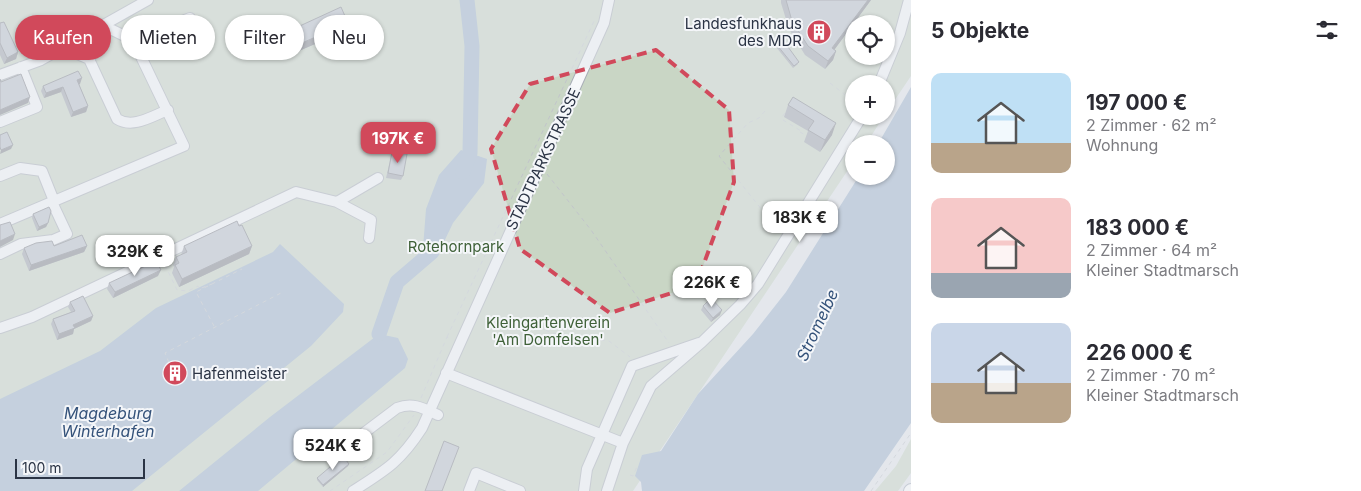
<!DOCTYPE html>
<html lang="de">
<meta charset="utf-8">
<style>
:root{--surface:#fff;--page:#f2f2f3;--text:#2b2b33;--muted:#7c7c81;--accent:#d1495b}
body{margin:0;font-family:Inter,sans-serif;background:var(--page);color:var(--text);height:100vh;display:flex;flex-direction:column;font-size:19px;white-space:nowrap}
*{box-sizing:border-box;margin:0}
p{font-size:16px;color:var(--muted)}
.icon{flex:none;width:28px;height:28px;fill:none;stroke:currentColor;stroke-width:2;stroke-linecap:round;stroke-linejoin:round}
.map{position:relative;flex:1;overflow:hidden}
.panel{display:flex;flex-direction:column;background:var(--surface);width:450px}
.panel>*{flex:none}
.top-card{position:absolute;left:15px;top:15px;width:475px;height:45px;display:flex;gap:10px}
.tools{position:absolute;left:845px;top:15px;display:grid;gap:10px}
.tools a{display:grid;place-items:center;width:50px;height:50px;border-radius:50%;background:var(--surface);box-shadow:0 1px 4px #0004;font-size:25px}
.scale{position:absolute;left:15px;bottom:12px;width:130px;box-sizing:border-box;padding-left:5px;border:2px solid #2b3445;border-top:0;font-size:14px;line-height:18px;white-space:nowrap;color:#2b3445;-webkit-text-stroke:4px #f4f6f9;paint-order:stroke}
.price{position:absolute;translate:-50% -42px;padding:0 11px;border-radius:10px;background:#fff;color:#222;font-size:16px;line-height:32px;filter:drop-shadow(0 1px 2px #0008)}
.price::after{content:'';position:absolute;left:50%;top:30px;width:15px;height:11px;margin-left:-8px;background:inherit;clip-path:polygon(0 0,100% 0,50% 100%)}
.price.active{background:var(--accent);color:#fff}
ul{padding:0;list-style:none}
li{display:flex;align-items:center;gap:15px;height:125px;padding:0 20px}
li span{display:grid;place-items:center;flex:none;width:140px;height:100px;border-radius:10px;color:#555}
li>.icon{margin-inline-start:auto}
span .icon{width:60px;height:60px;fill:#fffc;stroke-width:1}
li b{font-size:21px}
h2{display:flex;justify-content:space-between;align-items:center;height:60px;padding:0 20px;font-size:21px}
.tag{padding:0 18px;border-radius:22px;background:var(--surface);box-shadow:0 1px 4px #0004;font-size:18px;line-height:45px}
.tag.active{background:var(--accent);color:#fff}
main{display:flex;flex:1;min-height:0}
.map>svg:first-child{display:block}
.green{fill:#c9d6c5;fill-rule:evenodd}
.water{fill:#9fb4cc}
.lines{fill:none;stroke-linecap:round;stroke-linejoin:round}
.river{stroke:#9fb4cc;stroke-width:15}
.minor-casing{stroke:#a9aeb7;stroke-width:12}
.major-casing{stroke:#a3abb8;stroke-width:14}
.path{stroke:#c2c5cb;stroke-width:1;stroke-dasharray:4 4;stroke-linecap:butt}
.minor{stroke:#f7f8fa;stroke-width:10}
.major{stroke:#fff;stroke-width:12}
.wall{fill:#a1a5ae}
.shaded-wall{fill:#83868d}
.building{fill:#bbc0ca;stroke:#83868d}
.marked{fill:none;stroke:#d1495b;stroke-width:4;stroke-dasharray:10 6;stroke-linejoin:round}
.labels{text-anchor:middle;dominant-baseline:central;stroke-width:4;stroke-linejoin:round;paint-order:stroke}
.poi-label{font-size:15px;fill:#2b3445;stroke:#f4f6f9;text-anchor:end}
.street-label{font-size:15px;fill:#2b3445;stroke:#f4f6f9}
.park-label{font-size:15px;fill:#3f6138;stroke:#f4f6f9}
.water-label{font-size:16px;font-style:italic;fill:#34527a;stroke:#f4f6f9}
</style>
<main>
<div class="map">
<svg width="911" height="491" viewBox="0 0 911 491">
<rect width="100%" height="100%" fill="#e4e7ec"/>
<path class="green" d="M0 0H911V76L886 113V84H854V116H884L866 144H854V161L633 491H0ZM854 24H886V56H854Z
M911 439V473L898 491H875L896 466Z"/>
<path class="water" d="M911 87V423L864 491H642L641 482 635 476 642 455 661 451 698 394 753 334 786 292 859 176H886V144H878Z
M461 150 487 159 484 183 453 223 441 248 432 252 423 248 426 209 439 175Z
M280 244 344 304 343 312 311 346 132 491H0V399L100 351 156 308 273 252Z
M379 334 398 338 408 359 405 368 258 491H179L270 417Z"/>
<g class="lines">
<path class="river" d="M463 172 470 153 472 46 467 0
M379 334 397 282 432 252 439 233"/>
<defs>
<path id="minor" d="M133 40 190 18
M63 48 89 59 117 119C133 129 152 116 168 110
M0 75 41 60 148 0
M879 84 900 33 909 0
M0 122 37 107 21 67
M0 176 20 168 42 171 54 201
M337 202 371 220 369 238
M0 224 184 146 133 40 104 26
M0 254 21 244 53 240 67 234 52 202
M0 328 32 317 296 192 337 202 378 178
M446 373 623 443
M340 451 397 408C413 402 423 408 438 415
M353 491C386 470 400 462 422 428L604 23 609 0
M469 491 476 473 520 491
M584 491 587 469 632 366 699 343
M607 491 623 443 651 386 702 342 740 305 758 284 862 116"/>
<path id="major" d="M910 491 911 490"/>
</defs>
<use href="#minor" class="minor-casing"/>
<use href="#major" class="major-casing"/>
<path class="path" d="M830 83 854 102
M765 111 759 118 748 123 719 156 778 230
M785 113 782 117 783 120 801 131
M800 132 807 136
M547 174 591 230 669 343
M165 265 177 290 188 291 198 286 199 289 212 284
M532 322 551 333 609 341 630 357
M214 326 196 292 242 269
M447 337 594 21
M175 377 165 353 281 293
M421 398 447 337 451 340
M630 475 633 476 638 464
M330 491 387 452 414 415
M871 491 911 433"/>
<use href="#minor" class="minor"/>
<use href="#major" class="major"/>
</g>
<path class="wall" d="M781 0H871L834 50 836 51 833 60 825 69 805 55 789 29 781 3Z
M0 23 18 52 16 59 4 64 0 55Z
M348 23 345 31 285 57 274 33 277 25 291 30Z
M777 45 798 64 793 68 776 47Z
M79 84 88 106 86 112 71 117 61 92 44 98 41 91 43 86 80 84Z
M793 97 832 135 820 152 804 142 808 131 784 117 788 105Z
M392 152 403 176 401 180 386 178Z
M33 214 48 223 46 227 37 231 32 218Z
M239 226 252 246 249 254 179 287 172 273 174 267 173 265 176 257 181 255 184 246Z
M54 246H87L84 252 29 271 22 254 24 248Z
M158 276 113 298 107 289 109 283Z
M70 302 93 316 91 321 74 329 73 334 57 340 51 324 53 319 71 312 68 307Z
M703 306 720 315 711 322 701 310Z
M349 464 348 466 323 487 317 480V478Z"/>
<path class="shaded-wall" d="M868 0H871L829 57 832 48Z
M348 23 345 31 285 57 288 49Z
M836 51 833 60 825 69 828 61Z
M18 52 16 59 4 64 7 58Z
M82 78 80 84 75 86 77 80Z
M63 87 61 92 44 98 46 93Z
M30 97 28 103 0 115V110Z
M88 106 86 112 71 117 73 112Z
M836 123 832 135 820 152 825 140Z
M13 145 11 149 0 154 1 150Z
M48 223 46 227 37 231 39 227Z
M15 234 13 240 0 247V241Z
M87 246 84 252 29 271 31 265Z
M252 246 249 254 179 287 182 279Z
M161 270 158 276 113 298 115 292Z
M722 310 720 315 711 322 713 318Z
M93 316 91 321 74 329 73 334 57 340 59 334 73 325Z
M349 464 348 466 323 487V485Z"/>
<path class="building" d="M786 0H868L832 48 836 51 828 61 808 46 792 21Z
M341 7 348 23 288 49 277 25 287 21 291 30Z
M4 22 18 52 7 58 0 43V23Z
M783 40 799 62 794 66 777 45Z
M78 71 82 78 77 80 88 106 73 112 63 87 46 93 43 86Z
M21 74 30 97 0 110V79L1 82Z
M793 97 836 123 825 140 808 130 814 121 788 105Z
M7 132 13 145 1 150 0 147V135Z
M392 152 407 154 403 176 388 173Z
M49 207 51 211 48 223 39 227 33 214Z
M237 221 239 226 242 225 252 246 182 279 175 265 179 263 176 257 187 252 184 246Z
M10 222 15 234 0 241V225Z
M82 235 87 246 31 265 24 248 36 243 52 241 54 246Z
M156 261 161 270 115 292 109 283Z
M83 296 93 316 73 325 75 328 59 334 53 319 75 311 70 302Z
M711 298 722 310 713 318 703 306Z
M444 441 459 447 442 491H425Z
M343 456 349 464 323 485 317 478Z"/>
<path d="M0 0H911V491H0ZM656 50 729 110 734 182 696 285 610 313 520 249 491 149 530 84Z" fill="#e4e7ec" fill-opacity=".55" fill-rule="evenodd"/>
<path class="marked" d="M656 50 729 110 734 182 696 285 610 313 520 249 491 149 530 84Z"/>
<defs>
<symbol id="building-disc" viewBox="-11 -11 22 22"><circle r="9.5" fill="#d1495b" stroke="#f4f6f9"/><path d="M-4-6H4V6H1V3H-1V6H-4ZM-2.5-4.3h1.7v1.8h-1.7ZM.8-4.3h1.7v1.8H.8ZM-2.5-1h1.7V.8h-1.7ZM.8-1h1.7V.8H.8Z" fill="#fff"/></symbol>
</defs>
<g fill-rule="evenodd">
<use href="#building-disc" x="805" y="18" width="28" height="28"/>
<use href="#building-disc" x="161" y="359" width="28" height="28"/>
</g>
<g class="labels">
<g class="poi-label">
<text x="802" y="23">Landesfunkhaus<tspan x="802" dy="17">des MDR</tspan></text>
<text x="192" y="373" text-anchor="start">Hafenmeister</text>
</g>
<g class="street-label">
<text transform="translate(543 159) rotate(-65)">STADTPARKSTRASSE</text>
</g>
<g class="park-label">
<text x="456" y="246">Rotehornpark</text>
<text x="548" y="322">Kleingartenverein<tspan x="548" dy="17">'Am Domfelsen'</tspan></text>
</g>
<g class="water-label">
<text transform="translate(817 325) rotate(-65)">Stromelbe</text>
<text x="108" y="413">Magdeburg<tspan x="108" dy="18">Winterhafen</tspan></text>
</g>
</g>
</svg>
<div class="tools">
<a><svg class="icon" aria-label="locate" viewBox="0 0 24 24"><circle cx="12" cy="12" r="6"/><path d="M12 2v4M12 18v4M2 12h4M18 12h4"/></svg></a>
<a>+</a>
<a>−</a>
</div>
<div class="scale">100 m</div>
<b class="price active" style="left:398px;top:164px">197K €</b>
<b class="price" style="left:800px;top:243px">183K €</b>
<b class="price" style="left:135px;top:277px">329K €</b>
<b class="price" style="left:712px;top:308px">226K €</b>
<b class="price" style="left:333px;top:471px">524K €</b>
<div class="top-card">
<a class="tag active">Kaufen</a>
<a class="tag">Mieten</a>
<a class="tag">Filter</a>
<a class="tag">Neu</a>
</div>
</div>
<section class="panel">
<h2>5 Objekte<svg class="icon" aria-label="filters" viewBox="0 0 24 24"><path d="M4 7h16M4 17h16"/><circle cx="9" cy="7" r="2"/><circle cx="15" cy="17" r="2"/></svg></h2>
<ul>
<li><span style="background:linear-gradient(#bfe0f5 70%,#b9a48a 0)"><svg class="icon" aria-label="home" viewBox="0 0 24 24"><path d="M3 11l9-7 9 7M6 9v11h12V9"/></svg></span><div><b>197 000 €</b><p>2 Zimmer · 62 m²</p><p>Wohnung</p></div></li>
<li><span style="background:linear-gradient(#f6c9c9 75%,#9aa5b1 0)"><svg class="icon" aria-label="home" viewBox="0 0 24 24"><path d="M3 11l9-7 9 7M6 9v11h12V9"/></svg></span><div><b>183 000 €</b><p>2 Zimmer · 64 m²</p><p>Kleiner Stadtmarsch</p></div></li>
<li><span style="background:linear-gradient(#c9d6e8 60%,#b9a48a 0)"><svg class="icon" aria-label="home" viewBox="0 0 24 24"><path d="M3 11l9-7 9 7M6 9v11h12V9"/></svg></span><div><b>226 000 €</b><p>2 Zimmer · 70 m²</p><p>Kleiner Stadtmarsch</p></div></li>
</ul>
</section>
</main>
